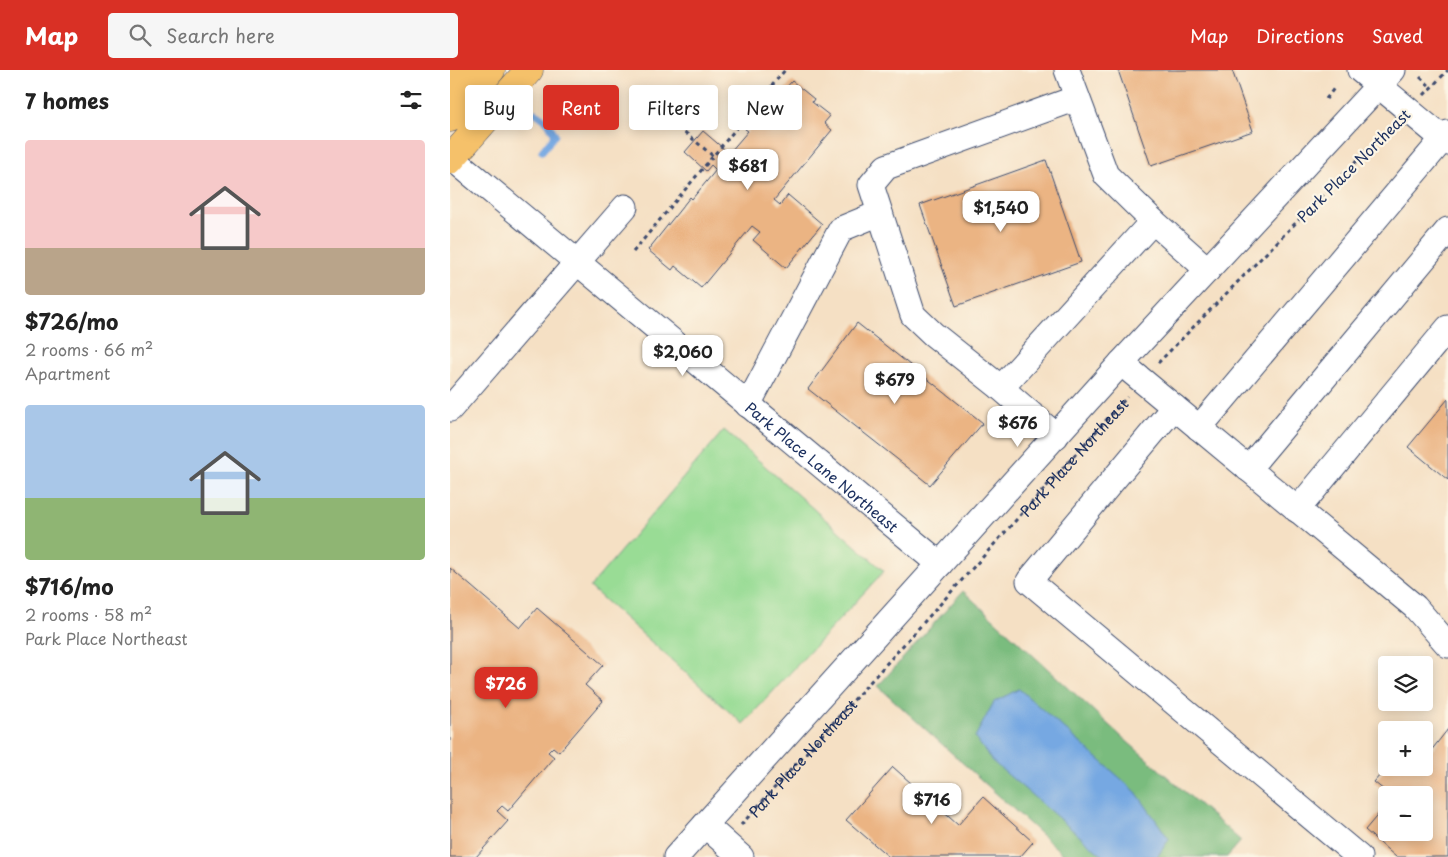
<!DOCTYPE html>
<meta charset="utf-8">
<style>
:root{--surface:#fff;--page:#f6f6f6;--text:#222;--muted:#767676;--accent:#d93025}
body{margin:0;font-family:"Playpen Sans",sans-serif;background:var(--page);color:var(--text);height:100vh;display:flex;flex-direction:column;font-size:19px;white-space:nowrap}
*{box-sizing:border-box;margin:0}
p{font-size:16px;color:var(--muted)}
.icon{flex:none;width:28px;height:28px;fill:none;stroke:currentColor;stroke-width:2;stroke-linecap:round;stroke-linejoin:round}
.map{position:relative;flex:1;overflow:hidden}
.sheet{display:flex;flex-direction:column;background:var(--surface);width:450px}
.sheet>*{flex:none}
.guide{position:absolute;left:15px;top:15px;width:475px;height:45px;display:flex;gap:10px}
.tools{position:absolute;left:928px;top:586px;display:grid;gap:10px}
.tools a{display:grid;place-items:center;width:55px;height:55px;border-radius:5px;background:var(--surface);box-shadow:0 2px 12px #0003;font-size:25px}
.price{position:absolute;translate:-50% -42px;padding:0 11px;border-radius:10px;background:#fff;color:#222;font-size:16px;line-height:32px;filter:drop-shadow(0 1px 2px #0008)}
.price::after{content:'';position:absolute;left:50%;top:30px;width:15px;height:11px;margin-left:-8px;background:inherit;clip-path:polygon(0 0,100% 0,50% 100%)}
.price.on{background:var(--accent);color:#fff}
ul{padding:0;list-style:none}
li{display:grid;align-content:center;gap:10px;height:265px;padding:0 25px}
li span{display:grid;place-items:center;height:155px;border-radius:5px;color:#555}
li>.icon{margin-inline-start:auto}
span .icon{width:90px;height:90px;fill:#fffc;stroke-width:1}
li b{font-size:21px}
h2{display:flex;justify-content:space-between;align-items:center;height:60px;padding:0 25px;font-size:21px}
.tag{padding:0 18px;border-radius:5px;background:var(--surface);box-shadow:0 2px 12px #0003;font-size:18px;line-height:45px}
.tag.on{background:var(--accent);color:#fff}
header{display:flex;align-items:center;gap:30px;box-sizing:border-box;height:70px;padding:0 25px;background:var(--accent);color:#fff}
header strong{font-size:24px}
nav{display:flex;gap:28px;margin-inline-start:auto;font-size:18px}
.search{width:350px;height:45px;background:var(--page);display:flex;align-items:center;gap:12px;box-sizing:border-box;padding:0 18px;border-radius:5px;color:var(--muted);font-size:19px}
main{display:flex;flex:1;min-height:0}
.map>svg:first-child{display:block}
.green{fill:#99dc95;stroke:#5a867a}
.forest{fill:#7abc7e;stroke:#4a766e}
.water{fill:#76a8e2;stroke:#486ca0}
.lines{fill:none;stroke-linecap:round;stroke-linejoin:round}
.stream{stroke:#76a8e2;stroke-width:7}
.building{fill:#ebb483}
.minor-casing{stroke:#3c4a6d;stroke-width:27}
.highway-casing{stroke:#3c4a6d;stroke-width:29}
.path{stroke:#3c4a6d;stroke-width:3;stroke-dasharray:4 4;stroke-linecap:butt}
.minor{stroke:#fff;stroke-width:25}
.highway{stroke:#f5c16b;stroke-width:28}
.labels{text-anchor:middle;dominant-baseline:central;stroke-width:4.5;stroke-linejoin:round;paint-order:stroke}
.street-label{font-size:15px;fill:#1b2f5e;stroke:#fcf5e5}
</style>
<header>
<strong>Map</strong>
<div class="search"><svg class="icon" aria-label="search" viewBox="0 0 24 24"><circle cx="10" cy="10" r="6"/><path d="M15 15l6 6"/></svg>Search here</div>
<nav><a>Map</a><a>Directions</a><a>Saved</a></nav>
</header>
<main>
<section class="sheet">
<h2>7 homes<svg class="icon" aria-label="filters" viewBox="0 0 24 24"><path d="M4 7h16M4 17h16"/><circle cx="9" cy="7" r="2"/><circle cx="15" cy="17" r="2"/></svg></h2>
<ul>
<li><span style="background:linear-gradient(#f6c9c9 70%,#b9a48a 0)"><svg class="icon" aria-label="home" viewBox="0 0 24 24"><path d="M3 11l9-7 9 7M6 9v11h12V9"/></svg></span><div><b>$726/mo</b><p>2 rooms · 66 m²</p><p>Apartment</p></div></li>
<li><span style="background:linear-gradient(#a9c7e8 60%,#8fb573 0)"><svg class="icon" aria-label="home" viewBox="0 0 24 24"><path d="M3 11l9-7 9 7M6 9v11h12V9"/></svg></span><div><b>$716/mo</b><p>2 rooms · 58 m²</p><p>Park Place Northeast</p></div></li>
</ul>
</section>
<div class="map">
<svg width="998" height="787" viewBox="0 0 998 787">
<rect width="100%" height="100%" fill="#fcf5e5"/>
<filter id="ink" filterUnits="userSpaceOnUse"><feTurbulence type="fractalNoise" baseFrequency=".02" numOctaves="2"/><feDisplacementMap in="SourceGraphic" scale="10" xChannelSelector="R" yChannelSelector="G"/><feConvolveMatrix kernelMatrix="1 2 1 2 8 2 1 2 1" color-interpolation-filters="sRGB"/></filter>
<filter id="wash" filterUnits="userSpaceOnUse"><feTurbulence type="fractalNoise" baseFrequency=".0096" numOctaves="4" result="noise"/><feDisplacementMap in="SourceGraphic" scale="20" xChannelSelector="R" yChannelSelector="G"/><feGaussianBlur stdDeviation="1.12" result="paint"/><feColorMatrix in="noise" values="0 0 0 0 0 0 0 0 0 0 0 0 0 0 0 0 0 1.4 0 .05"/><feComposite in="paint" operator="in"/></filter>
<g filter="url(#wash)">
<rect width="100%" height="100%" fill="#f5e0c4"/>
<path class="green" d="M274 360 434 501 293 654 140 517Z"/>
<path class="forest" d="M513 521 672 667 791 771 777 787H616L428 616Z"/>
<path class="water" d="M569 619 686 722 719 769 707 787H654L542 691 525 667 544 632Z"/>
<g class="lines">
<path class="stream" d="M86 43 98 52 105 65 92 81"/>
</g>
<g id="blocks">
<path class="building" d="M668 0H782L803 61 701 96Z
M342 11 364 29 362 32 380 46 374 53 382 60 324 130 330 135 338 125 372 154 336 198 303 170 310 162 302 156 251 218 225 196 222 200 198 180 240 127 242 129 266 100 261 95 256 101 235 82 253 61 274 79 270 85 274 89 298 61 295 59 314 37 317 39Z
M596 90 631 192 506 236 470 135Z
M407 253 533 353 480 415 358 319Z
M998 329V410L958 377Z
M0 498 70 558 87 538 153 595 135 615 153 631 109 682 103 677 98 682 104 687 58 741 52 736 47 741 58 751 26 787H0Z
M998 659V787H946L915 760 936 735V762H974V725H940L924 712 936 698H974V677L980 682Z
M443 697 508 755 533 727 583 772 570 787H439L396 750Z"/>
</g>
</g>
<g filter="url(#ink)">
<use href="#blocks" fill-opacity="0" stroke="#3c4a6d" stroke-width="1"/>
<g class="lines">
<defs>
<g id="minor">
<path d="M617 0 656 105 703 151"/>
<path d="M910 0 998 73"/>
<path id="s2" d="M2 88 490 494"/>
<path d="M671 293 965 537 998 575"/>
<path d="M551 318 483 264 463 245 421 115 436 97 627 28"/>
<path d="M298 335 391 159 430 143"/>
<path d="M724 337 579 511 909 787"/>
<path d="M0 339 175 137"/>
<path d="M749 358 998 63"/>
<path d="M606 366 551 318 703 151 758 200"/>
<path d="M798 399 998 160"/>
<path d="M847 440 998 258"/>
<path d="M255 755 291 787"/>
<path d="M226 787 671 293 943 0"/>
</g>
<path id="highway" d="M0 13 12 0
M0 48 41 0
M0 90 79 0"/>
</defs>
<use href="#minor" class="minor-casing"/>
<use href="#highway" class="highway-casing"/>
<g class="path">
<path d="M970 7 981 17"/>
<path d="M186 21 263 86"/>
<path d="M974 25 998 0"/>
<path d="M876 29 885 17"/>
<path d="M183 182 335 0"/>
<path d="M708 293 942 55"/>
<path id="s1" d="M291 755 677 327"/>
</g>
<use href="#minor" class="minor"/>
<use href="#highway" class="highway"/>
</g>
</g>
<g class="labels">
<g class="street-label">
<text transform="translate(903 95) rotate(-45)">Park Place Northeast</text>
<text stroke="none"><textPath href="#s1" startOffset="496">Park Place Northeast</textPath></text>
<text stroke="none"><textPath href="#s2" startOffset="482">Park Place Lane Northeast</textPath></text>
<text stroke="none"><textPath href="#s1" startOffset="91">Park Place Northeast</textPath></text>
</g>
</g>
</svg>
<div class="tools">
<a><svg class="icon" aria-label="layers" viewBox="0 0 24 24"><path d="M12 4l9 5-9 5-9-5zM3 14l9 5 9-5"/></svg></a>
<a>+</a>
<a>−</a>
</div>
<b class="price" style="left:298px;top:121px">$681</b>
<b class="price" style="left:551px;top:163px">$1,540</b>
<b class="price" style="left:233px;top:307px">$2,060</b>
<b class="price" style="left:445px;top:335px">$679</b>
<b class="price" style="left:568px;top:378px">$676</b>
<b class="price on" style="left:56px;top:639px">$726</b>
<b class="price" style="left:482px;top:755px">$716</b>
<div class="guide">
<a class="tag">Buy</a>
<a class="tag on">Rent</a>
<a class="tag">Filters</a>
<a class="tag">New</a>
</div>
</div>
</main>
